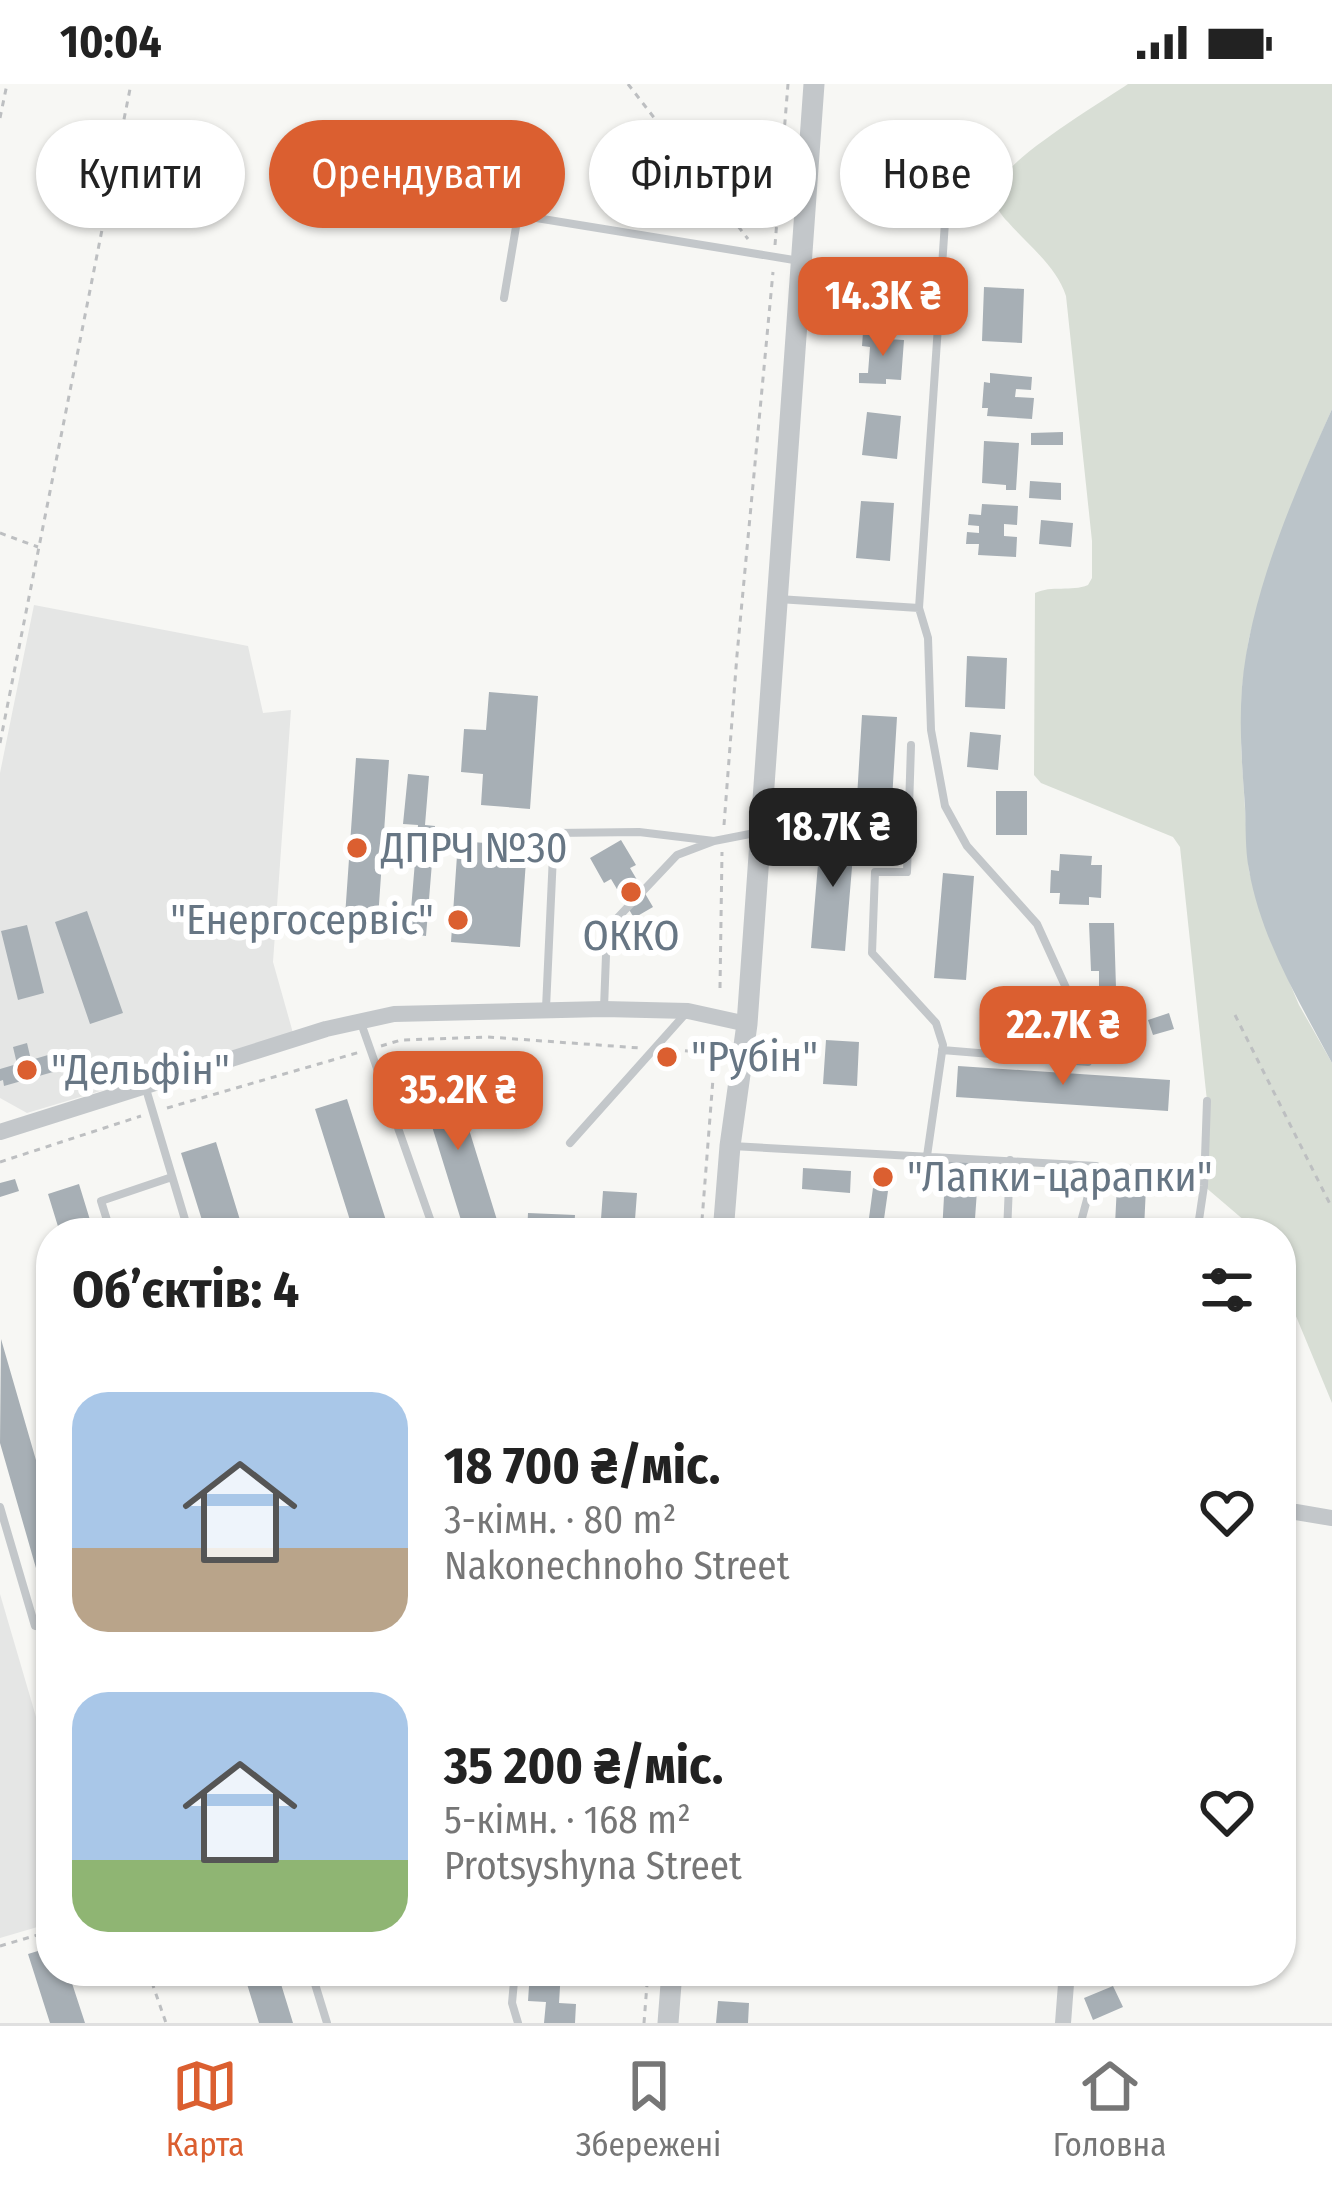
<!DOCTYPE html>
<html lang="uk">
<meta charset="utf-8">
<style>
:root{--surface:#fff;--page:#f2f2f2;--text:#222;--muted:#767676;--line:#e0e0e0;--accent:#db5f30}
body{margin:0;font-family:"Fira Sans Condensed",sans-serif;background:var(--page);color:var(--text);height:100vh;display:flex;flex-direction:column;font-size:45px;white-space:nowrap}
*{box-sizing:border-box;margin:0}
p{font-size:39px;color:var(--muted)}
.icon{flex:none;width:66px;height:66px;fill:none;stroke:currentColor;stroke-width:2;stroke-linecap:round;stroke-linejoin:round}
.map{position:relative;flex:1;overflow:hidden}
.details{position:absolute;left:36px;top:1134px;width:1260px;height:768px;display:flex;flex-direction:column;background:var(--surface);border-radius:48px;box-shadow:0 3px 9px #0004}
.details>*{flex:none}
.top-card{position:absolute;left:36px;top:36px;width:1260px;height:108px;display:flex;gap:24px}
.price{position:absolute;translate:-50% -102px;padding:0 27px;border-radius:24px;background:var(--accent);color:#fff;font-size:39px;line-height:78px;filter:drop-shadow(0 3px 6px #0008)}
.price::after{content:'';position:absolute;left:50%;top:72px;width:36px;height:27px;margin-left:-18px;background:inherit;clip-path:polygon(0 0,100% 0,50% 100%)}
.price.current{background:#222;color:#fff}
ul{padding:0;list-style:none}
li{display:flex;align-items:center;gap:36px;height:300px;padding:0 36px}
li span{display:grid;place-items:center;flex:none;width:336px;height:240px;border-radius:36px;color:#555}
li>.icon{margin-inline-start:auto}
span .icon{width:144px;height:144px;fill:#fffc;stroke-width:1}
li b{font-size:51px}
h2{display:flex;justify-content:space-between;align-items:center;height:144px;padding:0 36px;font-size:51px}
.tag{padding:0 42px;border-radius:54px;background:var(--surface);box-shadow:0 3px 9px #0004;font-size:42px;line-height:108px}
.tag.current{background:var(--accent);color:#fff}
.status{display:flex;justify-content:space-between;align-items:center;height:84px;padding:0 60px;background:var(--surface);direction:ltr}
.status svg{height:33px;fill:currentColor}
.dock{display:flex;justify-content:space-around;align-items:center;height:168px;border-top:3px solid var(--line);background:var(--surface);font-size:33px;color:var(--muted)}
.dock a{display:grid;justify-items:center;gap:6px}
.dock .current{color:var(--accent)}
.map>svg:first-child{display:block}
.built{fill:#e5e6e5}
.green{fill:#d8ded5}
.water{fill:#bbc4c9}
.building{fill:#a7afb5}
.lines{fill:none;stroke-linecap:round;stroke-linejoin:round}
.path{stroke:#bdbfc1;stroke-width:3;stroke-dasharray:6 6;stroke-linecap:butt}
.service{stroke:#c3c7ca;stroke-width:8}
.minor{stroke:#c3c7ca;stroke-width:16}
.tertiary{stroke:#c3c7ca;stroke-width:21}
.poi-dot{fill:#db5f30;stroke:#fff;stroke-width:4.5}
.labels{text-anchor:middle;dominant-baseline:central;stroke-width:12;stroke-linejoin:round;paint-order:stroke}
.poi-label{font-size:42px;fill:#677684;stroke:#fff;text-anchor:start}
</style>
<div class="status"><b>10:04</b><svg viewBox="0 0 49 12"><path d="M0 12V9h3v3zM5 12V6h3v6zM10 12V3h3v9zM15 12V0h3v12zM26 1h20v11H26zM47 4h2v5h-2z"/></svg></div>
<div class="map">
<svg width="1332" height="1939" viewBox="0 0 1332 1939">
<rect width="100%" height="100%" fill="#f7f7f4"/>
<path class="built" d="M34 521 248 562 263 629 291 626 273 878 293 949 27 1029 0 1014V689Z
M0 1510 51 1684V1839L0 1854Z"/>
<path class="green" d="M1128 0H1332V325L1309 378 1270 481 1249 554 1242 604 1241 662 1249 787 1266 843 1299 921 1332 979V1319L1281 1196V1149H1259L1204 1102 1207 1017 1180 763 1173 753 1041 699 1034 691 1035 509C1052 501 1071 508 1088 501L1092 494V457L1066 212C1057 183 1028 161 1008 138 1000 130 991 117 995 105 1004 76 1100 19 1128 0Z"/>
<path class="water" d="M1332 325V979C1300 919 1261 855 1249 786 1245 766 1246 743 1245 722 1242 683 1239 643 1242 603 1250 510 1294 410 1332 325Z"/>
<path class="building" d="M984 203 1024 205 1022 259 982 257Z
M863 248 888 250 887 255 904 256 901 296 886 295V300L859 299V289H868L870 263 862 262Z
M990 289 1032 293 1031 306 1016 305 1015 313 1034 314 1032 335 987 332 988 324H982L984 298 990 299Z
M867 328 901 332 897 375 862 371Z
M1063 348V361H1031V349Z
M984 357 1019 359 1016 406H1006V401L982 399Z
M1030 397 1061 399V416L1029 414Z
M861 417 894 419 890 477 856 474Z
M982 420 1018 422 1017 441 1004 440V452L1017 453 1016 473 978 471 979 460H966L967 448 979 449V442L968 441 969 430 981 431Z
M1041 436 1073 439 1071 463 1039 460Z
M967 572 1007 574 1005 625 965 623Z
M489 608 538 612 530 725 481 721 483 690 461 688 464 645 486 646Z
M862 631 897 633 890 749 855 747Z
M970 648 1001 651 998 686 967 683Z
M356 674 389 676 377 849 344 847Z
M408 690 429 692 425 741 435 742 426 852 409 850 418 741 403 740Z
M996 707H1027V751H996Z
M821 744 855 747 845 867 811 864Z
M621 756 636 781 630 784 653 823 634 834 611 795 604 799 590 774Z
M458 757 527 762 520 863 451 858Z
M1060 770 1092 772 1091 781H1102L1101 814 1089 813V821L1059 820 1060 809H1050L1051 786 1059 787Z
M943 789 974 792 966 896 934 894Z
M87 827 123 929 90 940 55 838Z
M1089 839H1114L1116 904 1099 905V887H1091Z
M27 841 44 909 18 916 1 847Z
M1169 929 1174 945 1153 951 1148 936Z
M826 956 859 958 857 1002 823 1000Z
M27 959 31 976 48 971 53 988 4 1002 3 996 0 997V985L17 980 13 963Z
M958 982 1170 996 1168 1027 956 1013Z
M450 984 501 1149H465L417 994Z
M347 1015 390 1149H354L315 1025Z
M216 1058 244 1149H206L181 1069Z
M946 1076 979 1078 974 1149H942Z
M1118 1080 1147 1082 1144 1145 1131 1144V1149H1100V1140L1115 1141Z
M803 1084 851 1087 850 1109 802 1105Z
M15 1095 19 1107 0 1113V1099Z
M79 1100 94 1149H60L48 1110Z
M873 1104 888 1107 882 1149H867Z
M603 1107 637 1109 634 1149H600Z
M528 1129 575 1131 574 1149H527Z
M1 1255 51 1428V1487L38 1491 0 1359Z
M51 1863V1887H68L85 1939H50L28 1870Z
M243 1887H277L293 1939H259Z
M530 1887H561L559 1919 576 1920 575 1939H544L546 1918 528 1917Z
M1113 1902 1123 1923 1093 1936 1084 1914Z
M718 1917 749 1919 748 1939H716Z"/>
<g class="lines">
<path class="path" d="M628 0 748 155
M0 34 7 0
M775 161 788 0
M0 449 38 463
M0 659 131 0
M724 741 737 571 773 188
M720 904 722 768
M1235 931 1332 1124
M381 962 401 956 488 953 640 964
M673 966 715 969 701 1149
M167 1024 360 968
M0 1078 141 1032
M39 1557 51 1595
M0 1862 51 1847
M148 1887 166 1939
M644 1939 648 1887"/>
<path class="service" d="M945 138 919 524 928 554 931 646 945 722 967 762 1037 840 1087 950
M504 214 518 131 800 177
M778 515 919 524
M911 661 907 788H875L872 869 936 939 943 961 927 1072
M546 924 554 749 639 748 714 757
M604 924 607 845 677 771 714 757 760 748
M361 939 435 1149
M942 966 1088 978
M146 1005 189 1149
M570 1059 687 928
M732 1062 1096 1082 1078 1149
M111 1149 101 1117 172 1093
M1007 1149 1010 1076
M1197 1149 1204 1102 1207 1017
M0 1423 35 1542 51 1543
M311 1887 327 1939
M515 1887 512 1919 518 1939"/>
<path class="minor" d="M0 1048 326 945 394 930 604 925 688 927 747 940
M1281 1430 1296 1428 1332 1434
M1063 1939 1067 1887"/>
<path class="tertiary" d="M723 1149 730 1062 747 940 814 0
M668 1939 672 1887"/>
</g>
<g class="poi-dot">
<circle cx="357" cy="764" r="12"/>
<circle cx="631" cy="808" r="12"/>
<circle cx="458" cy="836" r="12"/>
<circle cx="667" cy="973" r="12"/>
<circle cx="27" cy="986" r="12"/>
<circle cx="883" cy="1093" r="12"/>
</g>
<g class="labels">
<g class="poi-label">
<text x="381" y="764">ДПРЧ №30</text>
<text x="434" y="836" text-anchor="end">"Енергосервіс"</text>
<text x="631" y="852" text-anchor="middle">ОККО</text>
<text x="691" y="973">"Рубін"</text>
<text x="51" y="986">"Дельфін"</text>
<text x="907" y="1093">"Лапки-царапки"</text>
</g>
</g>
</svg>
<b class="price" style="left:883px;top:275px">14.3K ₴</b>
<b class="price current" style="left:833px;top:806px">18.7K ₴</b>
<b class="price" style="left:1063px;top:1004px">22.7K ₴</b>
<b class="price" style="left:458px;top:1069px">35.2K ₴</b>
<div class="top-card">
<a class="tag">Купити</a>
<a class="tag current">Орендувати</a>
<a class="tag">Фільтри</a>
<a class="tag">Нове</a>
</div>
<section class="details">
<h2>Об’єктів: 4<svg class="icon" aria-label="filters" viewBox="0 0 24 24"><path d="M4 7h16M4 17h16"/><circle cx="9" cy="7" r="2"/><circle cx="15" cy="17" r="2"/></svg></h2>
<ul>
<li><span style="background:linear-gradient(#a9c7e8 65%,#b9a48a 0)"><svg class="icon" aria-label="home" viewBox="0 0 24 24"><path d="M3 11l9-7 9 7M6 9v11h12V9"/></svg></span><div><b>18 700 ₴/міс.</b><p>3-кімн. · 80 m²</p><p>Nakonechnoho Street</p></div><svg class="icon" aria-label="heart" viewBox="0 0 24 24"><path d="M12 20l-8-8c-3-5 5-10 8-4 3-6 11-1 8 4z"/></svg></li>
<li><span style="background:linear-gradient(#a9c7e8 70%,#8fb573 0)"><svg class="icon" aria-label="home" viewBox="0 0 24 24"><path d="M3 11l9-7 9 7M6 9v11h12V9"/></svg></span><div><b>35 200 ₴/міс.</b><p>5-кімн. · 168 m²</p><p>Protsyshyna Street</p></div><svg class="icon" aria-label="heart" viewBox="0 0 24 24"><path d="M12 20l-8-8c-3-5 5-10 8-4 3-6 11-1 8 4z"/></svg></li>
</ul>
</section>
</div>
<nav class="dock">
<a class="current"><svg class="icon" aria-label="map" viewBox="0 0 24 24"><path d="M3 6l6-2 6 2 6-2v14l-6 2-6-2-6 2zM9 4v14M15 6v14"/></svg>Карта</a>
<a><svg class="icon" aria-label="saved" viewBox="0 0 24 24"><path d="M7 4h10v16l-5-4-5 4z"/></svg>Збережені</a>
<a><svg class="icon" aria-label="home" viewBox="0 0 24 24"><path d="M3 11l9-7 9 7M6 9v11h12V9"/></svg>Головна</a>
</nav>
